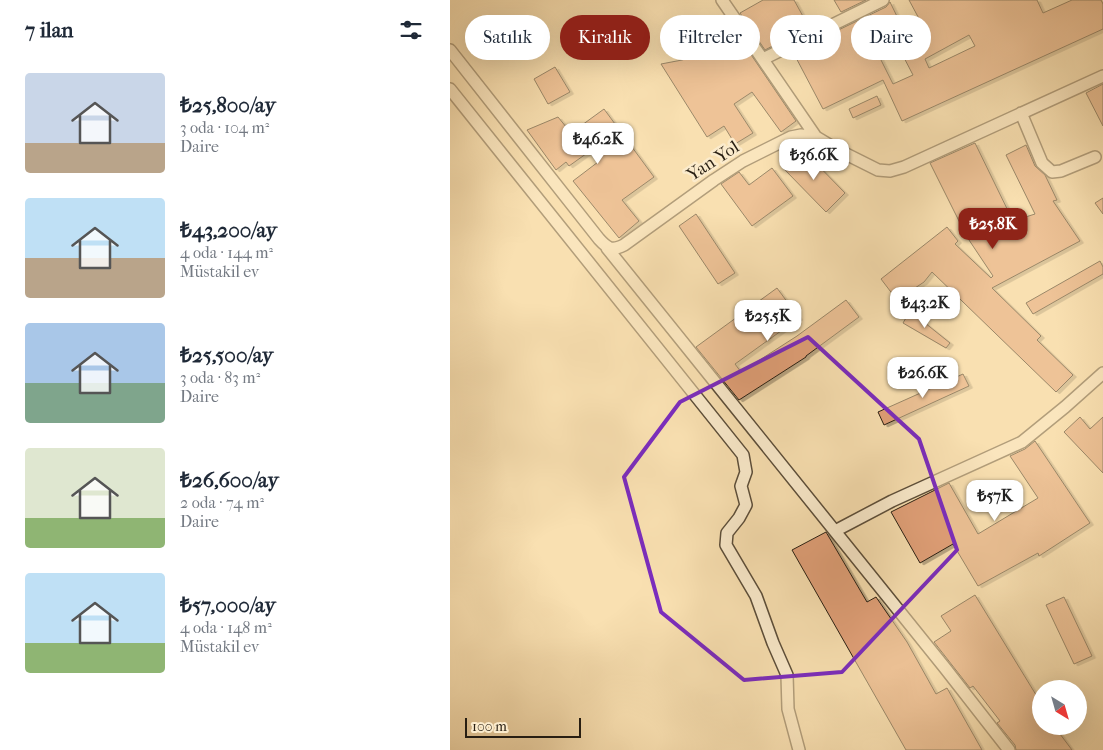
<!DOCTYPE html>
<html lang="tr">
<meta charset="utf-8">
<style>
:root{--surface:#fff;--page:#f2f2f3;--text:#1f2937;--muted:#747a83;--accent:#8f2418}
body{margin:0;font-family:"IM FELL French Canon",serif;background:var(--page);color:var(--text);height:100vh;display:flex;flex-direction:column;font-size:19px;white-space:nowrap}
*{box-sizing:border-box;margin:0}
p{font-size:16px;color:var(--muted)}
.icon{flex:none;width:28px;height:28px;fill:none;stroke:currentColor;stroke-width:2;stroke-linecap:round;stroke-linejoin:round}
.map{position:relative;flex:1;overflow:hidden}
.details{display:flex;flex-direction:column;background:var(--surface);width:450px}
.details>*{flex:none}
.guide{position:absolute;left:15px;top:15px;width:475px;height:45px;display:flex;gap:10px}
.needle{width:32px;rotate:143deg}
.controls{position:absolute;left:582px;top:680px;display:grid;gap:10px}
.controls a{display:grid;place-items:center;width:55px;height:55px;border-radius:50%;background:var(--surface);box-shadow:0 5px 20px #0002;font-size:25px}
.scale{position:absolute;left:15px;bottom:12px;width:116px;box-sizing:border-box;padding-left:5px;border:2px solid #281e12;border-top:0;font-size:14px;line-height:18px;white-space:nowrap;color:#281e12;-webkit-text-stroke:4px #fbebcc;paint-order:stroke}
.price{position:absolute;translate:-50% -42px;padding:0 11px;border-radius:10px;background:#fff;color:#222;font-size:16px;line-height:32px;filter:drop-shadow(0 1px 2px #0008)}
.price::after{content:'';position:absolute;left:50%;top:30px;width:15px;height:11px;margin-left:-8px;background:inherit;clip-path:polygon(0 0,100% 0,50% 100%)}
.price.on{background:var(--accent);color:#fff}
ul{padding:0;list-style:none}
li{display:flex;align-items:center;gap:15px;height:125px;padding:0 25px}
li span{display:grid;place-items:center;flex:none;width:140px;height:100px;border-radius:5px;color:#555}
li>.icon{margin-inline-start:auto}
span .icon{width:60px;height:60px;fill:#fffc;stroke-width:1}
li b{font-size:21px}
h2{display:flex;justify-content:space-between;align-items:center;height:60px;padding:0 25px;font-size:21px}
.tag{padding:0 18px;border-radius:22px;background:var(--surface);box-shadow:0 5px 20px #0002;font-size:18px;line-height:45px}
.tag.on{background:var(--accent);color:#fff}
main{display:flex;flex:1;min-height:0}
.map>svg:first-child{display:block}
.building{fill:#e1a078;stroke:#281e12;fill-rule:evenodd;filter:url(#shadow)}
.lines{fill:none;stroke-linecap:round;stroke-linejoin:round}
.minor-casing{stroke:#5c4e3a;stroke-width:14}
.minor{stroke:#fbebcc;stroke-width:11}
.marked{fill:none;stroke:#7b2cbf;stroke-width:4;stroke-linejoin:round}
.labels{text-anchor:middle;dominant-baseline:central;stroke-width:5;stroke-linejoin:round;paint-order:stroke}
.street-label{font-size:18px;fill:#281e12;stroke:#fbebcc}
</style>
<main>
<section class="details">
<h2>7 ilan<svg class="icon" aria-label="filters" viewBox="0 0 24 24"><path d="M4 7h16M4 17h16"/><circle cx="9" cy="7" r="2"/><circle cx="15" cy="17" r="2"/></svg></h2>
<ul>
<li><span style="background:linear-gradient(#c9d6e8 70%,#b9a48a 0)"><svg class="icon" aria-label="home" viewBox="0 0 24 24"><path d="M3 11l9-7 9 7M6 9v11h12V9"/></svg></span><div><b>₺25,800/ay</b><p>3 oda · 104 m²</p><p>Daire</p></div></li>
<li><span style="background:linear-gradient(#bfe0f5 60%,#b9a48a 0)"><svg class="icon" aria-label="home" viewBox="0 0 24 24"><path d="M3 11l9-7 9 7M6 9v11h12V9"/></svg></span><div><b>₺43,200/ay</b><p>4 oda · 144 m²</p><p>Müstakil ev</p></div></li>
<li><span style="background:linear-gradient(#a9c7e8 60%,#7fa58c 0)"><svg class="icon" aria-label="home" viewBox="0 0 24 24"><path d="M3 11l9-7 9 7M6 9v11h12V9"/></svg></span><div><b>₺25,500/ay</b><p>3 oda · 83 m²</p><p>Daire</p></div></li>
<li><span style="background:linear-gradient(#dfe7d0 70%,#8fb573 0)"><svg class="icon" aria-label="home" viewBox="0 0 24 24"><path d="M3 11l9-7 9 7M6 9v11h12V9"/></svg></span><div><b>₺26,600/ay</b><p>2 oda · 74 m²</p><p>Daire</p></div></li>
<li><span style="background:linear-gradient(#bfe0f5 70%,#8fb573 0)"><svg class="icon" aria-label="home" viewBox="0 0 24 24"><path d="M3 11l9-7 9 7M6 9v11h12V9"/></svg></span><div><b>₺57,000/ay</b><p>4 oda · 148 m²</p><p>Müstakil ev</p></div></li>
</ul>
</section>
<div class="map">
<svg width="653" height="750" viewBox="0 0 653 750">
<defs>
<filter id="shadow"><feDropShadow dx="3.5" dy="2" stdDeviation="0" flood-color="#0004"/></filter>
</defs>
<rect width="100%" height="100%" fill="#f9e0b1"/>
<filter id="stains"><feTurbulence type="fractalNoise" baseFrequency=".004" numOctaves="4"/><feColorMatrix values="0 0 0 0 .2 0 0 0 0 .09 0 0 0 0 .02 0 0 0 .5 -.17"/></filter>
<radialGradient id="worn" r=".72"><stop offset=".6" stop-color="#630" stop-opacity="0"/><stop offset="1" stop-color="#630" stop-opacity=".3"/></radialGradient>
<path class="building" d="M313 0H344L355 20 344 27 342 24 328 33 332 41 315 50 290 13Z
M384 0H416L391 12Z
M459 0H587L593 13 622 0H651L653 4V29L452 121 433 80 373 109 343 52 436 7 440 2 457 37 474 28ZM438 27 463 75 443 84 424 46 417 37ZM519 35 525 46 479 68 475 59Z
M289 37 346 121 331 132 302 92 284 104 303 133 285 144 274 126 257 137 211 64 232 60 255 53 253 49Z
M105 67 120 92 98 104 84 79Z
M653 84V126L636 93Z
M427 96 431 105 403 118 399 109Z
M154 109 204 177 172 200 189 221 169 238 123 181 148 162 140 151 119 166 116 162 106 170 77 130 108 117 121 133Z
M525 143 563 221 585 214 556 155 576 145 585 166 595 175 607 200 603 201 630 241 542 288 591 336 587 340 623 375 606 392 482 272 474 282 447 300 431 279 497 227 508 241 505 244 541 278 543 276 517 237 545 227 538 212 511 225 480 163Z
M353 150 395 193 376 212 334 169Z
M322 168 343 196 302 226 271 184 289 172 299 185Z
M653 198V214L645 203Z
M246 214 285 273 268 284 229 226Z
M650 261 653 267V274L583 314 576 303Z
M327 288 349 318 285 364 291 372 347 336 396 300 409 317 356 356V357L289 400 246 347Z
M460 311 500 343 496 348 453 323Z
M513 374 519 386 434 425 428 412Z
M630 417 640 429 653 417V473L614 432Z
M585 441 640 523 589 556 588 553 528 586 503 544 470 563 441 512 499 483 528 534 588 498 560 456 575 449Z
M376 532 417 602 426 597 457 642 486 694 497 688 532 750H456L342 550Z
M525 595 591 703V726H604L622 750H566L565 745 547 723 550 721 523 686 520 688 484 642 501 631 491 616Z
M614 597 642 656 624 664 596 605Z"/>
<g class="lines">
<defs>
<path id="minor" d="M272 0 366 137
M0 50 149 239C158 249 162 251 174 245L264 180 293 161 341 137 351 135 366 137 386 149 428 170 440 171 454 167 653 76
M313 59 433 0
M0 89 293 455 296 472 291 486 296 505 289 518 277 533 276 545 306 596 323 643 337 675 338 709 349 750
M571 113 592 163 602 172 611 171 645 157
M157 248 495 668 559 750
M385 531 442 501 572 442 615 407 653 373"/>
</defs>
<use href="#minor" class="minor-casing"/>
<use href="#minor" class="minor"/>
</g>
<path d="M0 0H653V750H0ZM358 337 469 439 507 550 392 672 294 680 211 612 174 477 230 402Z" fill="#f9e0b1" fill-opacity=".55" fill-rule="evenodd"/>
<path class="marked" d="M358 337 469 439 507 550 392 672 294 680 211 612 174 477 230 402Z"/>
<g class="labels">
<g class="street-label">
<text transform="translate(263 161) rotate(-33)">Yan Yol</text>
</g>
</g>
<rect width="100%" height="100%" filter="url(#stains)"/>
<rect width="100%" height="100%" fill="url(#worn)"/>
</svg>
<div class="controls">
<a><svg class="needle" viewBox="-14 -14 28 28"><path d="M0-13l5 13h-10z" fill="#e53935"/><path d="M0 13l5-13h-10z" fill="#747a83"/></svg></a>
</div>
<div class="scale">100 m</div>
<b class="price" style="left:148px;top:165px">₺46.2K</b>
<b class="price" style="left:364px;top:181px">₺36.6K</b>
<b class="price on" style="left:543px;top:250px">₺25.8K</b>
<b class="price" style="left:475px;top:329px">₺43.2K</b>
<b class="price" style="left:318px;top:342px">₺25.5K</b>
<b class="price" style="left:473px;top:399px">₺26.6K</b>
<b class="price" style="left:545px;top:522px">₺57K</b>
<div class="guide">
<a class="tag">Satılık</a>
<a class="tag on">Kiralık</a>
<a class="tag">Filtreler</a>
<a class="tag">Yeni</a>
<a class="tag">Daire</a>
</div>
</div>
</main>
